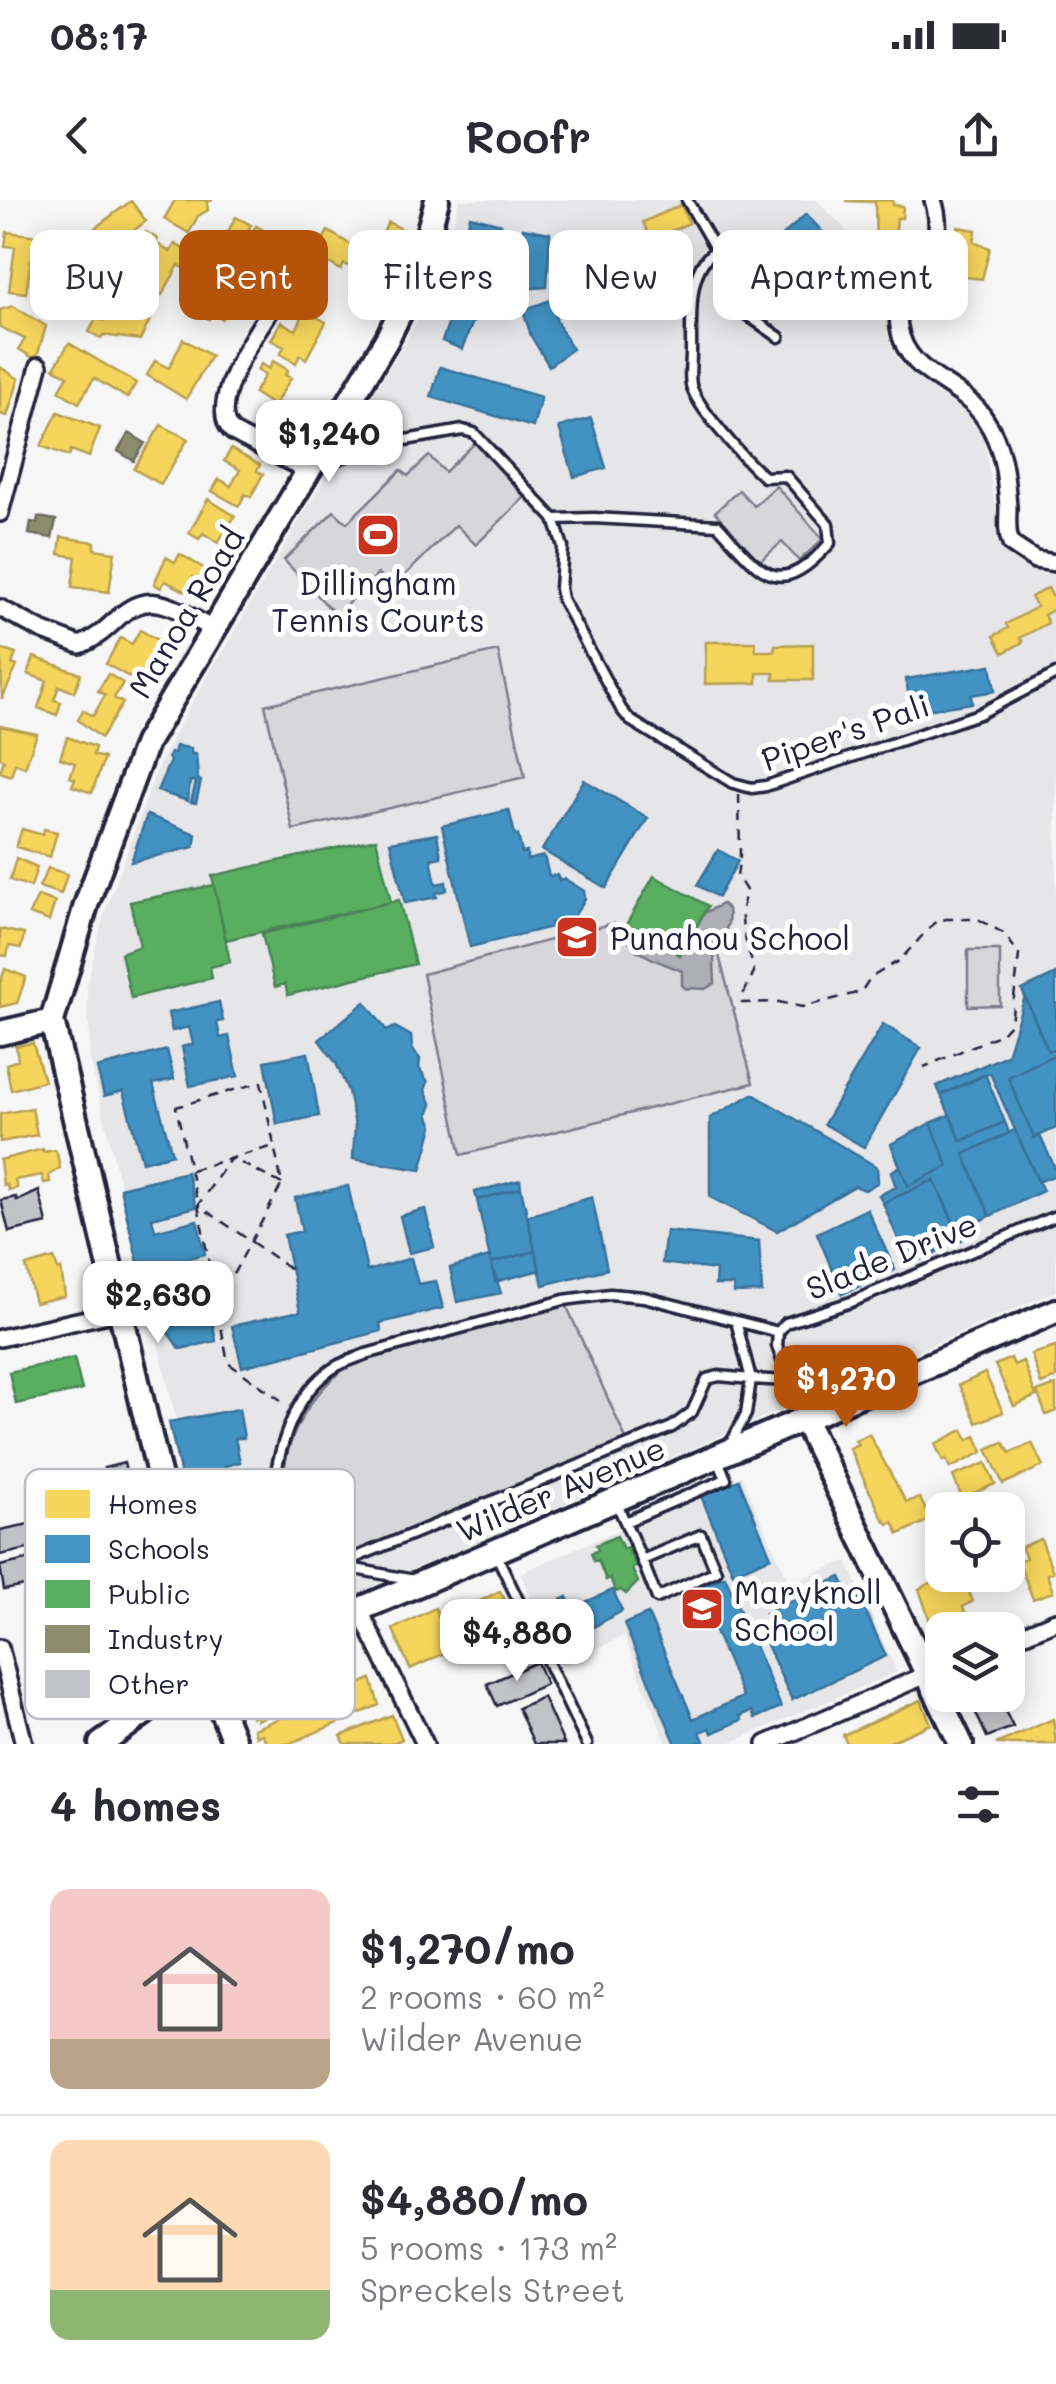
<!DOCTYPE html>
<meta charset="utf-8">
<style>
:root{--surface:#fff;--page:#f2f2f3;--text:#2b2b33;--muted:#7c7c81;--line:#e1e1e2;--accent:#b45309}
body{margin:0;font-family:Mali,sans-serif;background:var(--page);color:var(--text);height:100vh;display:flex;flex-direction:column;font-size:38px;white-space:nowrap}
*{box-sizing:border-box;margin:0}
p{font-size:32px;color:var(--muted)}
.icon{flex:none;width:55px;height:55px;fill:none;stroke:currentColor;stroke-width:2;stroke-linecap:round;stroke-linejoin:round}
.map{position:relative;height:1544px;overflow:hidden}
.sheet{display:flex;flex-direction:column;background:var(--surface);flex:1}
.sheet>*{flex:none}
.banner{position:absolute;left:30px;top:30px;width:998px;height:90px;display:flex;gap:20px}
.buttons{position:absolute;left:925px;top:1292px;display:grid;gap:20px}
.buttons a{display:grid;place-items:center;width:100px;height:100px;border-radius:20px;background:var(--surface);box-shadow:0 5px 25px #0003;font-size:50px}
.price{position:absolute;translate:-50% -85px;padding:0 22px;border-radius:20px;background:#fff;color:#222;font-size:32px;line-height:65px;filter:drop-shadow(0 2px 5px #0008)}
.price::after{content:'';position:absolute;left:50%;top:60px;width:30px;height:22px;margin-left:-15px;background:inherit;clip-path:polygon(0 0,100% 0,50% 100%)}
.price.selected{background:var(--accent);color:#fff}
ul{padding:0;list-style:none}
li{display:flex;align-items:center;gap:30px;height:250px;padding:0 50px}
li+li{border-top:2px solid var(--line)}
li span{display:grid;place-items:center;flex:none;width:280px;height:200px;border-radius:20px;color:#555}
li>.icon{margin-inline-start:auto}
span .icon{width:120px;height:120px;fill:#fffc;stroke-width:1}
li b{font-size:42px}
h2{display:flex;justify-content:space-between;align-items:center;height:120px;padding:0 50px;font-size:42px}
.pill{padding:0 35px;border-radius:20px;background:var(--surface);box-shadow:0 5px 25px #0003;font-size:35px;line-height:90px}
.pill.selected{background:var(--accent);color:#fff}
.status{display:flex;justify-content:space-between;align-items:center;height:70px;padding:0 50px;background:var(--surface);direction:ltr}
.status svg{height:28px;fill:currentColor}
header{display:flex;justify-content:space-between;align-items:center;height:130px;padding:0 50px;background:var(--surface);font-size:45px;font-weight:600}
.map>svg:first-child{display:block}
.built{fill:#e6e6e9}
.green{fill:#d7d7db;stroke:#7c7c8b;stroke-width:2.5}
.water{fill:#aeaeb7;stroke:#767685;stroke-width:2.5}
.homes{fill:#f6d55c;stroke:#b69f52;stroke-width:2.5}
.schools{fill:#4393c3;stroke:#39719a;stroke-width:2.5}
.public{fill:#5aae61;stroke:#498456;stroke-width:2.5}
.industry{fill:#8c8c6e;stroke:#6c6c5f;stroke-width:2.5}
.building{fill:#c2c2c9;stroke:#22223b;stroke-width:2.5}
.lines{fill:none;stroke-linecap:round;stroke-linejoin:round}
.lane-casing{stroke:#22223b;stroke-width:15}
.street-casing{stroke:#22223b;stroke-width:22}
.secondary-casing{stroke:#22223b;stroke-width:30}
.path{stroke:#22223b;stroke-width:2.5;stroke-dasharray:10 8;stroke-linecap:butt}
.lane{stroke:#fff;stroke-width:8}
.street{stroke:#fff;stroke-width:15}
.secondary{stroke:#fff;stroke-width:22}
.labels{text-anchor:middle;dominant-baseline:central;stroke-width:10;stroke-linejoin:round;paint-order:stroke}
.poi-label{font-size:32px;fill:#22223b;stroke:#fff;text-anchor:start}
.street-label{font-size:32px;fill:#22223b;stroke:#fff}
.key{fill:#fff;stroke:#bdbdc4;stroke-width:2.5}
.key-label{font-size:28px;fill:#22223b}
</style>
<div class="status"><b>08:17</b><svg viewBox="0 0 49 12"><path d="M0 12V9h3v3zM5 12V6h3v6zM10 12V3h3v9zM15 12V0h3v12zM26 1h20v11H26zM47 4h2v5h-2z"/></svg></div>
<header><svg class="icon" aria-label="back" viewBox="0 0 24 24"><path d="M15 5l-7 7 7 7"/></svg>Roofr<svg class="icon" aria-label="share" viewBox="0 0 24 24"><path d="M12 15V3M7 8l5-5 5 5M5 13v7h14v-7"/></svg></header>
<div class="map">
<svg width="1056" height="1544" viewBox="0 0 1056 1544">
<rect width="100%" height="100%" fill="#f6f6f7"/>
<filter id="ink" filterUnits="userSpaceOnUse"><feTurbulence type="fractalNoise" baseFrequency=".01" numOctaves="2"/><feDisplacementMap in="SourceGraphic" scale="20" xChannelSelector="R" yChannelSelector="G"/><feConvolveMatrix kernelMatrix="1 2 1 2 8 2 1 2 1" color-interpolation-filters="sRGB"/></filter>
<g filter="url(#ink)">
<path class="built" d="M459 0H817L899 85 890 110 888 136 898 160 922 182 971 212 983 234 1001 339 1008 356 1044 375 1056 371V1091L231 1448 90 859 87 783 103 718 156 571 180 523 412 129 433 86 450 40Z
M742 1276 789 1383 847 1361 897 1472 727 1544H667L624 1436 562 1465 520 1373Z"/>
<path class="green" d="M478 240 529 293 476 345 456 325 392 388 378 374 336 415 284 360 334 311 347 323 401 270 408 276 429 256 445 272Z
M776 286 823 339 799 361 782 342 759 362 715 312 739 290 754 306Z
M498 451 525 577 293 630 265 505Z
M614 723 637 751 682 771 685 788H694L717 748 753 883 461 955 423 774Z
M968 750H1000V805L968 806Z
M564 1100 629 1246 267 1394C268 1379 268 1362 271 1347 273 1335 285 1323 285 1311 286 1301 282 1291 283 1280 288 1224 319 1182 366 1154Z"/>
<path class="water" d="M722 704 728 709C731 728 723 733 716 748 712 757 715 773 715 783L705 789 685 788 682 785V771C658 761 642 758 626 737L627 732 620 728 626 725 680 755 704 713Z"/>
<path class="homes" d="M175 0H213L207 2 208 10 198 16 189 33 164 19Z
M893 0V5L903 6 902 18H897L894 47H901V70L884 69 885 51 876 50 875 2 846 1Z
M131 1 146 21 118 43 114 38 110 41V55H94L95 28Z
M681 5 689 23 651 40 643 22Z
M236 17 251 25 244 37 248 39 256 26 288 44 281 58 275 54 268 67 249 56 246 62 219 48Z
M388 22 406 31 393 59 375 51Z
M958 27 976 30 974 42 990 48 982 79 946 75Z
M328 31 365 53 355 70 344 64 341 70 327 62 315 83 302 76Z
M7 32 55 38 52 61 31 59 26 93 9 91 15 47 5 46Z
M146 32 158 39 156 43 170 52 175 44 195 56 187 70 179 65 162 95 137 80 146 64 133 56Z
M219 52 236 63 225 80 240 89 222 119 213 113 209 119 189 107Z
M106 97 120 98 118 113 132 114 140 101 155 110 140 140 103 135 101 138 89 132 96 119 104 120Z
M13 106 46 126 36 160 19 149 25 139 0 127V110Z
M305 111 326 122 306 159 300 155 296 163 280 154 284 147 271 140 281 122 296 130Z
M183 139 211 156 186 199 147 175 155 161 169 168Z
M69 143 136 183 127 198 94 178 79 203 59 191 68 176 54 168Z
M273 161 288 170 285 175 291 178 274 206 254 193 265 175 257 170 261 164 269 169Z
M0 167 19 179 7 216 0 214Z
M58 212 100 228 89 257 71 250 69 256 41 246Z
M161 225 188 239 161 284 134 269Z
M231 249 260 265 257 271 263 274 251 297 245 294 239 306 212 291 219 279 231 286 240 270 224 261Z
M208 299 235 316 218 343 203 333 199 339 189 333Z
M61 337 95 342 94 349 115 352 109 392 72 387 76 357 59 354Z
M180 354 205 369 199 380 193 377 185 391 165 381 161 388 154 384 166 357 175 362Z
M1048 388 1056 403V408L1044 415 1048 423 1020 438 1023 442 1003 453 994 436 1008 428 1006 424 1037 407 1031 397Z
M140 430 163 443 157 459 154 458 140 483 106 464 120 438 132 444Z
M706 442H755L756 451H774L775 445 813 444V480H774V473H757V483L705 484Z
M1 449 16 454 12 464 17 466 2 499Z
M34 457 81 474 74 492 59 486 54 500 61 502 57 515 38 508 47 481 28 474Z
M108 474 123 483 114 498 123 503 101 538 78 520 83 510 93 516 105 495 98 491Z
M0 526 37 534 25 567 15 563 11 576 0 572 4 560 0 558Z
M67 537 95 547 93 555 104 558 92 593 72 586 75 579 70 577 75 563 60 558Z
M22 629 43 635 44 629 57 632 50 657 16 647Z
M16 658 37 667 31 687 10 680Z
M48 668 67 674 61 694 39 687Z
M38 696 55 702 49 721 29 714Z
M0 729 24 734 21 748 9 746 7 756 0 755Z
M5 769 26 777 17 803 0 807V783Z
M33 843 44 881 11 890 6 864 18 860 16 846Z
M32 908 37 935 0 942V914Z
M43 949V952L55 950 57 953 60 968 49 975 50 982 44 983 42 975 15 980 17 988 8 990 7 984 3 985 0 960Z
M54 1058 58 1070 61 1069 65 1096 35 1103 26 1066Z
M1056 1147V1178L1041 1184 1031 1154Z
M1011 1158 1014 1165 1023 1161 1036 1196 1014 1206 995 1165Z
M985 1173 1003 1212 977 1223 959 1185Z
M1056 1185V1211L1046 1215 1037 1192Z
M963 1230 968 1240 976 1236 983 1252 950 1268 946 1259 943 1261 935 1244Z
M869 1234 906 1302 920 1298 930 1320 899 1334 893 1322 888 1324 882 1317 849 1248 858 1244 855 1240Z
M1003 1242 1010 1253 1032 1243 1043 1266 1003 1284 987 1249Z
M986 1263 995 1284 962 1298 953 1276Z
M1041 1339 1053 1372 1047 1374 1053 1392 1033 1399 1018 1360 1026 1358 1021 1347Z
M947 1375 957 1390 966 1386 973 1401 963 1407 971 1425 959 1430H942L941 1437 935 1423 931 1424 919 1389Z
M500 1391 506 1402 502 1404 511 1422 514 1421 517 1427 487 1442 470 1406Z
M435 1408 454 1449 410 1469 393 1429Z
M305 1465 317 1491 302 1498 300 1492 260 1508 264 1517 257 1520 256 1516 252 1517 242 1492Z
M371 1479 379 1505 289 1544H267L262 1534 256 1537 254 1529Z
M921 1500 931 1524 885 1544H847L843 1535Z
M392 1515 402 1539 391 1544H345L341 1536Z
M1053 1519 1056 1544H996Z"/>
<path class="schools" d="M806 14 854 66 829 90 780 38Z
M470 16 501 24 487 76 465 70 473 40 465 38Z
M523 28 550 33 547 87 519 89 517 54Z
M462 88 483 96 462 149 442 141Z
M551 100 557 122 572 149 549 166 531 136 523 110Z
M440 167 541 197 533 227 431 197Z
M591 218 606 268 574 277 559 227Z
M991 465 995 491 971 495 972 503 925 510 924 502 910 504 906 479Z
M176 546 191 548V554H196L198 579 201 581 196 603 191 602 196 582 190 581 188 601 157 591 170 561 168 557 170 553H174Z
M584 580 648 618 606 688 542 650Z
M509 610 515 635H518L522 653 527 652V660L544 656 549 676 557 675 559 680 565 679 584 691 585 699 573 718 550 723 551 727 470 747 442 626Z
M147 615 196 634 194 647 131 662Z
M437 634 441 657 431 659 436 684 446 682 447 690 436 693 437 697 405 703 390 642Z
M718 650 738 661 718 697 697 685Z
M1056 774V848L1048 851 1022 790Z
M1025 796 1048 851 1056 848V854L1008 877 1034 938 1040 936 1056 970V975L1038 982 990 873 941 895 937 886 1007 855Z
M219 802 223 821 217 822 220 838 229 836 238 876 190 886 182 847 193 844 189 827 172 831 168 813Z
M365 802 387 831 395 827 411 836 412 849 420 859 419 868 428 882 425 890 432 905 428 914 433 926 421 970 353 959 355 925 348 891 336 863 319 840Z
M883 824 921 848 864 947 824 924Z
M167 850 174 879 153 884 172 954 142 962 123 891 104 896 97 868Z
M308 853 319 916 277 924 265 861Z
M1056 854V928L1034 938 1008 877Z
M985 874 1005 922 961 941 941 895Z
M753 894 877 967 878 982 865 990 855 986 777 1031 710 997V918Z
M950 915 961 941 1005 922 1009 933 964 954 990 1016 957 1031 934 980 883 1003 879 995 896 987 891 972 900 966 908 986 948 966 931 923Z
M931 923 948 966 908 986 891 944Z
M1015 930 1043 991 990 1016 964 954Z
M187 972 196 1007 152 1018 155 1031 197 1020 205 1054 140 1070 120 988Z
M520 980 521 988 477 1000 475 992Z
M934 980 962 1040 909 1065 883 1003Z
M348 986 367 1071 411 1058 418 1084 436 1081 443 1108 380 1123 381 1131 242 1167 232 1126 300 1111 284 1035 302 1031 295 998Z
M521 988 535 1051 491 1063 477 1000Z
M592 997 607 1069 543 1085 527 1016Z
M425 1009 434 1047 409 1053 400 1016Z
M867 1009 895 1070 842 1094 817 1033Z
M666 1031 759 1041 762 1092 734 1093 733 1085H715L716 1070 662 1063Z
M535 1051 540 1070 495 1082 491 1063Z
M489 1057 501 1093 457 1102 450 1068Z
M203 1071 216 1141 180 1149 163 1126 158 1105 166 1083Z
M239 1209 244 1238H235L240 1262 225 1266 227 1279 183 1285 169 1222Z
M739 1280 771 1357 733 1373 701 1296Z
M725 1376 781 1507 755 1518 752 1511 740 1516 742 1520 712 1533 710 1528 700 1532 704 1541 696 1544H676L624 1424 648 1414 693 1519 743 1497 697 1389Z
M841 1377 850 1396 857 1393 886 1456 792 1500 763 1436 774 1431 765 1413Z
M613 1390 622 1411 595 1426 561 1438 552 1417 557 1410 554 1403 567 1397 572 1408Z"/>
<path class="public" d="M376 639 391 702 226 740 212 676Z
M654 676 708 706 680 755 626 725Z
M214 685 230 762 210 767 212 778 131 798 121 753 140 746 130 702Z
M399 700 415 764 288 795 285 784 275 787 262 734Z
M74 1158 82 1190 16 1204 9 1172Z
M617 1336 623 1349 627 1347 636 1367 632 1369 638 1382 626 1394 621 1390 616 1392 610 1378 606 1380 598 1360 594 1361 591 1353 598 1350 596 1345Z"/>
<path class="industry" d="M129 233 145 243 134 261 118 251Z
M38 317 56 320 52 338 29 334 31 322 37 323Z"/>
<path class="building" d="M39 991 47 1023 9 1032 1 1000 16 997 17 1001Z
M124 1263 138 1324 123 1328 122 1323 114 1325 113 1322 102 1324 93 1280 97 1279 96 1272 105 1270 104 1268Z
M58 1318 72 1377 4 1390 0 1366 53 1354 51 1344 0 1355V1330Z
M537 1462 546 1484 497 1506 487 1484Z
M997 1495 1013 1527 987 1537 968 1496Z
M543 1497 564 1544H534L518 1508Z"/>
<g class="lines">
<defs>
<path id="lane" d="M687 0 735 83 747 115 779 137
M316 267 377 245 463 230 474 233 554 319 563 347 560 388 562 399 621 509 630 520 733 583 752 588 766 586 979 514 1056 474
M554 319 594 318 718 325C760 371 777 403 830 343L828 324 786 276 764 277C746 261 696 207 691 185 689 175 691 163 691 153 692 120 685 70 716 50
M736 1121 751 1179 788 1181
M802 1215 777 1146 778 1132 786 1123 851 1102 1056 1016
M274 1302C282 1326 290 1347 312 1361L414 1380
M617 1304 642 1360 701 1335 716 1371 657 1398 642 1360
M625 1322 726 1279 718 1260
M497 1356 587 1544
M267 1394C267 1326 269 1205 337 1166 346 1161 357 1158 366 1154L564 1100 610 1094 644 1097 778 1132
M267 1454 276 1473
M211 1461 233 1429 267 1394 672 1227 692 1212 707 1179 719 1176 751 1179 746 1214 731 1243"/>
<path id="street" d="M933 0C954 64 892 82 899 127 906 177 962 182 985 219 1003 245 1006 276 1008 307 1008 320 1006 332 1011 344L1035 360 1056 363
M285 88C267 116 201 205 233 232L307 271
M0 313 39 166
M0 408 41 430 80 445C96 439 106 429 119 417 153 386 179 412 213 429
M0 1138 122 1111
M359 1409 425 1544
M1008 1441 1056 1421
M0 1448 24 1544
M766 1544 942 1468"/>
<path id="secondary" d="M52 821 86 705 146 543 387 139 415 82 437 0
M52 821 205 1469 235 1544
M0 833 52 821
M804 1219 961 1544
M101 1544 205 1469 265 1450 1056 1111"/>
</defs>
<use href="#lane" class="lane-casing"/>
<use href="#street" class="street-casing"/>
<use href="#secondary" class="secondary-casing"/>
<path class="path" d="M739 594 740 655 737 676 747 692C734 719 749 745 754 772L742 797V803L779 802 802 807 861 792 870 778 900 760 934 723 946 719H978L1005 734 1019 755 1011 823 1001 834 924 867
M191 970 274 946
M282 984 231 958 198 1005 291 1069
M216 1106 282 984 261 882 176 907 198 1005 228 1163 288 1205"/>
<use href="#lane" class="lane"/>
<use href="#street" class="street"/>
<use href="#secondary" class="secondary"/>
</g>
</g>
<defs>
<symbol id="stadium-square" viewBox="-11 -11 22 22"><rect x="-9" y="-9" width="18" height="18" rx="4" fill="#c8321e" stroke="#fff"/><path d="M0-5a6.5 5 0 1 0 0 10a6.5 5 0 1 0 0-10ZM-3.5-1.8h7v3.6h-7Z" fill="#fff"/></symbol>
<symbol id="school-square" viewBox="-11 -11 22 22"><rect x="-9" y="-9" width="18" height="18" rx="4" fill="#c8321e" stroke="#fff"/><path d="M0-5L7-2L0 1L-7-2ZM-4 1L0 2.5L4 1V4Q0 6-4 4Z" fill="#fff"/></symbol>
</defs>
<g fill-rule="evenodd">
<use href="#stadium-square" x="353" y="310" width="50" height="50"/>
<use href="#school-square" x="552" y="712" width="50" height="50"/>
<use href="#school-square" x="677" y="1384" width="50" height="50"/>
</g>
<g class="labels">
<g class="poi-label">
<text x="378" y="382" text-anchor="middle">Dillingham<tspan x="378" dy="37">Tennis Courts</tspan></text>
<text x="610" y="737">Punahou School</text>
<text x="734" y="1391">Maryknoll<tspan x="734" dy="37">School</tspan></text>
</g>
<g class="street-label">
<text transform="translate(185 412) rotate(-59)">Manoa Road</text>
<text transform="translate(845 531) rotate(-19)">Piper's Pali</text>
<text transform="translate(891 1055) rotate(-22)">Slade Drive</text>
<text transform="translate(560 1288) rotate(-23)">Wilder Avenue</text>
</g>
</g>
<rect x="25" y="1269" width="330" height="250" rx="15" class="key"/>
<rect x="45" y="1290" width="45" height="28" fill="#f6d55c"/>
<rect x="45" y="1335" width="45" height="28" fill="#4393c3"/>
<rect x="45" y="1380" width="45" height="28" fill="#5aae61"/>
<rect x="45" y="1425" width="45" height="28" fill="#8c8c6e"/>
<rect x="45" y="1470" width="45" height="28" fill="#c2c2c9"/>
<g class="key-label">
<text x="108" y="1314">Homes</text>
<text x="108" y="1359">Schools</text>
<text x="108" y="1404">Public</text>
<text x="108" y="1449">Industry</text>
<text x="108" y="1494">Other</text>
</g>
</svg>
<div class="buttons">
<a><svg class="icon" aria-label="locate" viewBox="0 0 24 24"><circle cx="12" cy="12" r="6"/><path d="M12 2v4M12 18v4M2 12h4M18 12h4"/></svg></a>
<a><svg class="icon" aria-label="layers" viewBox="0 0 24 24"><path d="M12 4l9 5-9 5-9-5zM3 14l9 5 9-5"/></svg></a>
</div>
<b class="price" style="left:329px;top:285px">$1,240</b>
<b class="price" style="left:158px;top:1146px">$2,630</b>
<b class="price selected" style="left:846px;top:1230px">$1,270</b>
<b class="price" style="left:517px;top:1484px">$4,880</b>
<div class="banner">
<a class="pill">Buy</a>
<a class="pill selected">Rent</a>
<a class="pill">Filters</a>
<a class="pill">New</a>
<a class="pill">Apartment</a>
</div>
</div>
<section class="sheet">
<h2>4 homes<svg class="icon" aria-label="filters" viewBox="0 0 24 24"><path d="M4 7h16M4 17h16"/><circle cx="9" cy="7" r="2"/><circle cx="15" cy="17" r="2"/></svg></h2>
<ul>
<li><span style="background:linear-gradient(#f6c9c9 75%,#b9a48a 0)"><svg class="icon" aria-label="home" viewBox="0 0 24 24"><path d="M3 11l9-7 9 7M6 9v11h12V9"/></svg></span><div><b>$1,270/mo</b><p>2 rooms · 60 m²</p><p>Wilder Avenue</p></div></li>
<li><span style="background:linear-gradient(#ffd9b3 75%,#8fb573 0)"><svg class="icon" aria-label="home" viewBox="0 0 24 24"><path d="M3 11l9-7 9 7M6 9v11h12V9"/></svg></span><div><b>$4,880/mo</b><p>5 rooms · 173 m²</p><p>Spreckels Street</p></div></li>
</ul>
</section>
